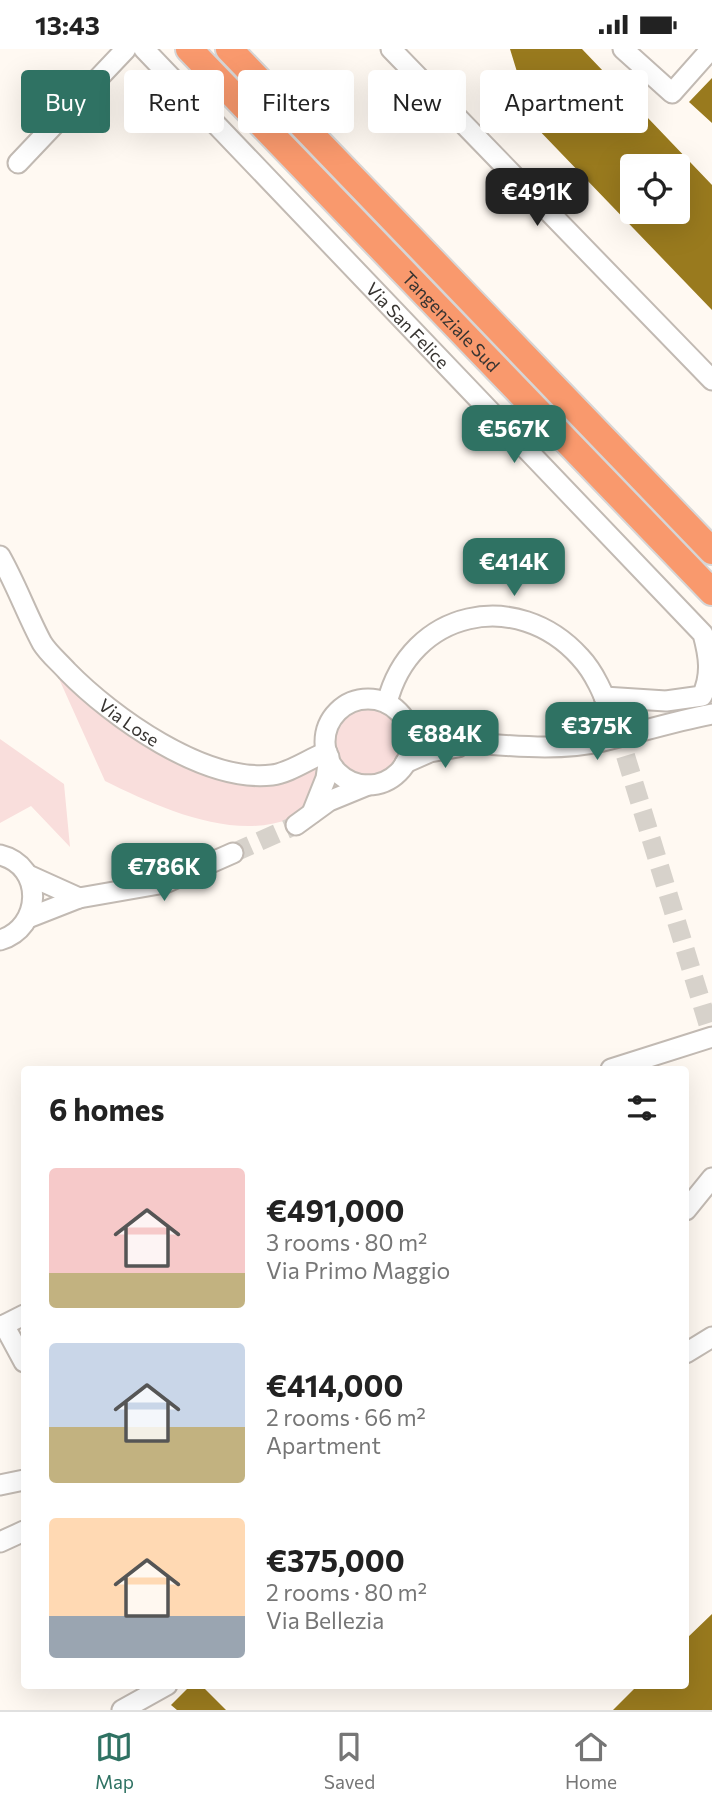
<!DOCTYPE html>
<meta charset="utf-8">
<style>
:root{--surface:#fff;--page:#f2f2f2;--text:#222;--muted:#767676;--line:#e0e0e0;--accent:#2f7263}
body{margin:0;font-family:Commissioner,sans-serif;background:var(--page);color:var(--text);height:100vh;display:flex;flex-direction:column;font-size:26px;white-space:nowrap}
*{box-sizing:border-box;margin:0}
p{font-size:23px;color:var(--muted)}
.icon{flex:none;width:38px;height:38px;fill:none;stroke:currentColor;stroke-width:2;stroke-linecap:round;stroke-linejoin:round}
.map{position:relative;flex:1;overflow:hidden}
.panel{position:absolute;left:21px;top:1017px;width:668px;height:623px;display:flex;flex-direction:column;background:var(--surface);border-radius:7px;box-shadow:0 7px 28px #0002}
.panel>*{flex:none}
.banner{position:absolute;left:21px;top:21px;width:670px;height:63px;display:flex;gap:14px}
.controls{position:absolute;left:620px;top:105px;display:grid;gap:14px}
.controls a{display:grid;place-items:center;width:70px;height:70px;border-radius:7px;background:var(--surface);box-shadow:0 7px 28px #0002;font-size:35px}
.price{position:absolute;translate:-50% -60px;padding:0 16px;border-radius:14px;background:var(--accent);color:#fff;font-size:23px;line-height:46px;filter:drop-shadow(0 2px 4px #0008)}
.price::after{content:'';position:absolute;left:50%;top:42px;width:21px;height:16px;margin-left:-10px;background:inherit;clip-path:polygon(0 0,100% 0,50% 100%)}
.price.on{background:#222;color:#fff}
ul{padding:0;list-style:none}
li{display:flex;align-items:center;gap:21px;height:175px;padding:0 28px}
li span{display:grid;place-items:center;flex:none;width:196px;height:140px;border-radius:7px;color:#555}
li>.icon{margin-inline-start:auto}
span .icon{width:84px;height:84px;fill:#fffc;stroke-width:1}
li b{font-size:30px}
h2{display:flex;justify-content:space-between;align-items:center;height:84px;padding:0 28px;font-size:30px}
.tag{padding:0 24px;border-radius:7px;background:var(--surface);box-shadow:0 7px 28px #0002;font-size:24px;line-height:63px}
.tag.on{background:var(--accent);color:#fff}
.status{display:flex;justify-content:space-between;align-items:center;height:49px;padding:0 35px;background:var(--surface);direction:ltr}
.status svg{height:19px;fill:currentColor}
.tab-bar{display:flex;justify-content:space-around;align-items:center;height:98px;border-top:2px solid var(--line);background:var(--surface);font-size:19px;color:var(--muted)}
.tab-bar a{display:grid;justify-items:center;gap:4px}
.tab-bar .on{color:var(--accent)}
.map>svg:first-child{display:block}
.green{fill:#f9dedc}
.building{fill:#997a1e;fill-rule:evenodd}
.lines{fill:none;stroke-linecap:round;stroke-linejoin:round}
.minor-tunnel{stroke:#d7d2cb;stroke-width:19;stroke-dasharray:19 10;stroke-linecap:butt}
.minor-casing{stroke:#c2bab3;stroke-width:23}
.highway-casing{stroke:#d7d6d6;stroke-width:30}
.minor{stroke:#fff;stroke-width:19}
.highway{stroke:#f9996d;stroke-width:26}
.labels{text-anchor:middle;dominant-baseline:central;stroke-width:5;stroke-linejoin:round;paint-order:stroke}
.street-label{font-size:18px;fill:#373431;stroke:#fff9f2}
</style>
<div class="status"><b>13:43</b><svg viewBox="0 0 49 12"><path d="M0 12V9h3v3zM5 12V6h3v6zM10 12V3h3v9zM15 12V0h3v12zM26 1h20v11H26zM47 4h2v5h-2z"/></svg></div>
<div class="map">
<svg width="712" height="1661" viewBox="0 0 712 1661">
<rect width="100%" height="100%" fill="#fff9f2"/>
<path class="green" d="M51 612 215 722 308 718 316 721 319 743C312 750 302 765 292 769 233 793 158 758 105 732Z
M325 693a43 43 0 1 1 86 0a43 43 0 1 1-86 0Z
M0 690 64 735 70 798 31 757 0 774Z"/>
<path class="building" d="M510 0H582L712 136V261L533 75ZM632 117H677V163H632Z
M712 29V74L689 53Z
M712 1565V1661H613L638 1636H686V1590Z
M191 1636H201L226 1661H177L171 1656Z"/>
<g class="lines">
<path class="minor-tunnel" d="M617 679 712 988
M233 804 296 776"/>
<defs>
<g id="minor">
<path id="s1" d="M144 0 703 585C709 607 712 626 702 647L666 652 604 648"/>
<path d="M391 0 712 331"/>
<path d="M623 0 672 44 711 0"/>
<path d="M18 114 126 0"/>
<path id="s2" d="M0 507C16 535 27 566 42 594 48 604 59 613 67 622 112 668 204 734 272 726 290 724 310 709 327 703"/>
<circle cx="368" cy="693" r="43"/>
<path d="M387 654C410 561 517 538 580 608 598 627 607 655 617 679"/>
<path d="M409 678C432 692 460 694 486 695 525 698 565 701 603 692 640 683 675 672 712 665"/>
<path d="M405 714 430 703 458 698"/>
<path d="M312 764 326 729 329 708"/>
<path d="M296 776 329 752 368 736"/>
<path d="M0 806C45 817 42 879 0 891"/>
<path d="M28 826 79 849"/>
<path d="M28 869 79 849 165 834 233 804"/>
<path d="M611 1020 712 988"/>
<path d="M686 1161 712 1129"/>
<path d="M4 1276 24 1313"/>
<path d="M0 1278 24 1266"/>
<path d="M686 1304 712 1288"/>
<path d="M0 1436 24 1431"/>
<path d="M0 1493 24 1482"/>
<path d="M122 1661 167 1636"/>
</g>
<g id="highway">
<path id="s3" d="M189 0 712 543"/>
<path d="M229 0 712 502"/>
</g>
</defs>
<use href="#minor" class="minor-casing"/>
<use href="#highway" class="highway-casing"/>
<use href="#minor" class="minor"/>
<use href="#highway" class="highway"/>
</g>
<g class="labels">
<g class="street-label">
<text stroke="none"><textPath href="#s3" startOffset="378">Tangenziale Sud</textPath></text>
<text stroke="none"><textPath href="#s1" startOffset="382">Via San Felice</textPath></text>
<text stroke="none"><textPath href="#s2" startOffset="215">Via Lose</textPath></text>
</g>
</g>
</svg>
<div class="controls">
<a><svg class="icon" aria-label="locate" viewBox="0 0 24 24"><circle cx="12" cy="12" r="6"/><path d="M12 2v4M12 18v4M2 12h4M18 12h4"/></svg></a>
</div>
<b class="price on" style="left:537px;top:179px">€491K</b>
<b class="price" style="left:514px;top:416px">€567K</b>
<b class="price" style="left:514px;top:549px">€414K</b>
<b class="price" style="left:597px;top:713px">€375K</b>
<b class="price" style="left:445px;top:721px">€884K</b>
<b class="price" style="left:164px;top:854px">€786K</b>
<div class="banner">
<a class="tag on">Buy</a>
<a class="tag">Rent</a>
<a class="tag">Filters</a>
<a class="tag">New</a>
<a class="tag">Apartment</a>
</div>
<section class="panel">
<h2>6 homes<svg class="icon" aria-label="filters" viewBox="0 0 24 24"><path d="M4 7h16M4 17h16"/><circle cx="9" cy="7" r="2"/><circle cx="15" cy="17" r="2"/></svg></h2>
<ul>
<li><span style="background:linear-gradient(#f6c9c9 75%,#c2b280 0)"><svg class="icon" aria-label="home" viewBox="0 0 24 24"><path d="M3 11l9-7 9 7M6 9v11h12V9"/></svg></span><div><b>€491,000</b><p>3 rooms · 80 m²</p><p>Via Primo Maggio</p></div></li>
<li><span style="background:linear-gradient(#c9d6e8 60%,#c2b280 0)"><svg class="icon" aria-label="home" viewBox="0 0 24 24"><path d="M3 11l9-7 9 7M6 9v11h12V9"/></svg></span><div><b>€414,000</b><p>2 rooms · 66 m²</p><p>Apartment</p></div></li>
<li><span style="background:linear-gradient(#ffd9b3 70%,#9aa5b1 0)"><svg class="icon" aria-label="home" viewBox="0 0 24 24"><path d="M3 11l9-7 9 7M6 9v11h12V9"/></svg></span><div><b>€375,000</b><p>2 rooms · 80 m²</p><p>Via Bellezia</p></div></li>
</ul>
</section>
</div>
<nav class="tab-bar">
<a class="on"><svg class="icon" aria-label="map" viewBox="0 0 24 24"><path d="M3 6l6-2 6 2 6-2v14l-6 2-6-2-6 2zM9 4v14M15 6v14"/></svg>Map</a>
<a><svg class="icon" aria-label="saved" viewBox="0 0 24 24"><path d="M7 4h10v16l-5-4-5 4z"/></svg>Saved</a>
<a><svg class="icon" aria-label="home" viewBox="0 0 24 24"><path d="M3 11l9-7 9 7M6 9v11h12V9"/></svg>Home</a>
</nav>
